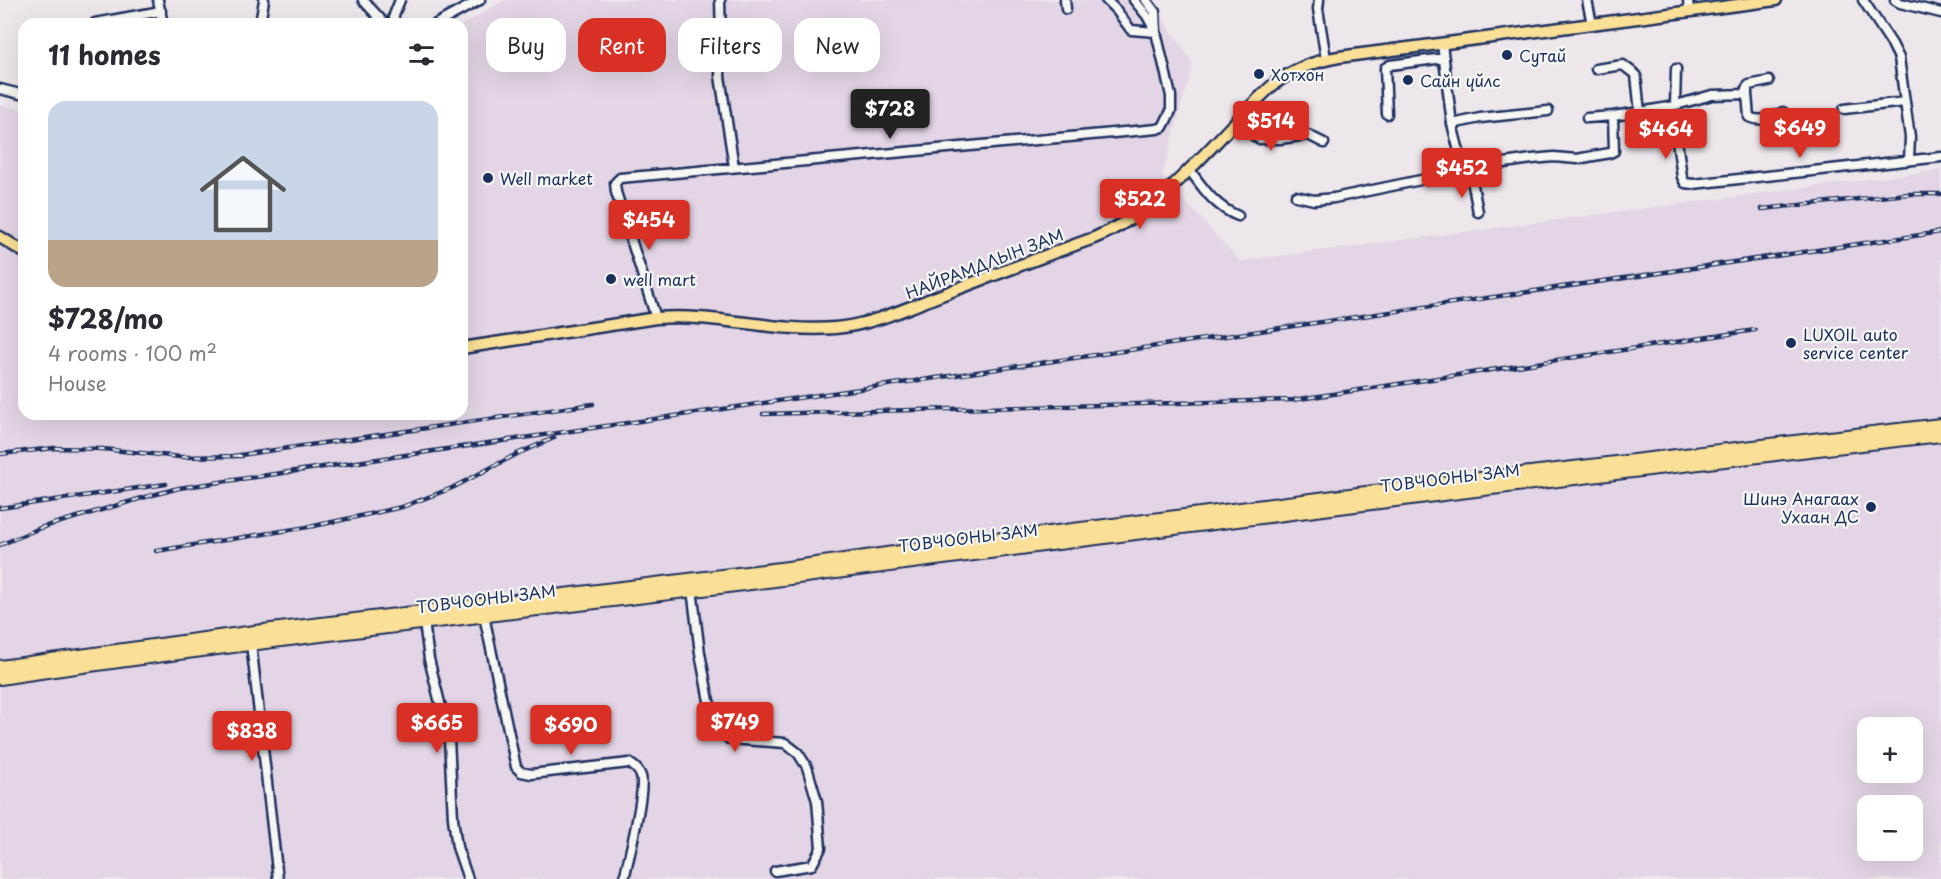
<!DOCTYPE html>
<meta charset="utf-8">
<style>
:root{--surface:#fff;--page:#f2f2f3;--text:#2b2b33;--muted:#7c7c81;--line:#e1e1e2;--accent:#d93025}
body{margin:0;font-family:"Playpen Sans",sans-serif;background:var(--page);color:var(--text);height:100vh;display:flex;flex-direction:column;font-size:22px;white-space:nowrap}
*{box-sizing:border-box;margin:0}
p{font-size:20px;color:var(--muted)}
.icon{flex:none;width:33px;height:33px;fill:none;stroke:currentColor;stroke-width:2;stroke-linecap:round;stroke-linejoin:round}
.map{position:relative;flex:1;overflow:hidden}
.sheet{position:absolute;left:18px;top:18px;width:450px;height:402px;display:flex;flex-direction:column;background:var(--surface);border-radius:18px;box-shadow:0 6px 24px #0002}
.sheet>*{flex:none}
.hud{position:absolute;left:486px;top:18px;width:570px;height:54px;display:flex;gap:12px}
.tools{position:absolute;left:1857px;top:717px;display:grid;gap:12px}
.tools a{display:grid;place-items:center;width:66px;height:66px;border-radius:12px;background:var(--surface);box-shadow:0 6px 24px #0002;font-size:30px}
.price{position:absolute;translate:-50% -51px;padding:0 14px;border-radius:6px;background:var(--accent);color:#fff;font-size:20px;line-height:39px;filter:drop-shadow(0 2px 3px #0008)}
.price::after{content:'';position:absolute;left:50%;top:36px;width:18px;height:14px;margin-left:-9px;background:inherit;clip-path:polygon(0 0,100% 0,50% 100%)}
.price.current{background:#222;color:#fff}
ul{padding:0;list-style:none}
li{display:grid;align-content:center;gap:12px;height:318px;padding:0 30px}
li+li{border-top:2px solid var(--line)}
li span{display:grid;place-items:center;height:186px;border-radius:18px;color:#555}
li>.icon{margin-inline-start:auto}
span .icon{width:108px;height:108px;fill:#fffc;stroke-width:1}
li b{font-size:26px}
h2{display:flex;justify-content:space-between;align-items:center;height:72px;padding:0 30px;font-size:26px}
.chip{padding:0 21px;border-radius:18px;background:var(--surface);box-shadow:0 6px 24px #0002;font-size:21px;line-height:54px}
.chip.current{background:var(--accent);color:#fff}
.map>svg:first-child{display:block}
.built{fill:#e3d5e5;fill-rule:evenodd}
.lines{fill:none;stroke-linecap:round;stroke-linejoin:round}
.minor-casing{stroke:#1b2f5e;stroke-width:13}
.major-casing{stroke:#1b2f5e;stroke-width:15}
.highway-casing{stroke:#1b2f5e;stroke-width:16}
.minor{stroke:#f6f6f2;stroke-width:8}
.major{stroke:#fadf96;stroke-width:10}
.highway{stroke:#fadf96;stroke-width:12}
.rail-casing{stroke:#1b2f5e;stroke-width:4.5}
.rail{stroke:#f6f6f2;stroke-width:2;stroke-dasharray:7;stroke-linecap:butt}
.poi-dot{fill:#1b2f5e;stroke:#f6f6f2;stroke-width:2}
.labels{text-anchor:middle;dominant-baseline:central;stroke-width:4.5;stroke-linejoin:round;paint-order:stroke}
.poi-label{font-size:16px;fill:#1b2f5e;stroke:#f6f6f2;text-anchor:start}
.street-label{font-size:16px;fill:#1b2f5e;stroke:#f6f6f2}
</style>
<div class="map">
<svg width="1941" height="879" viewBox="0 0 1941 879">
<rect width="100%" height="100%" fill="#ede7ec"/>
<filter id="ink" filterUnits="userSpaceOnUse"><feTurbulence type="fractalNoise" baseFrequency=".0167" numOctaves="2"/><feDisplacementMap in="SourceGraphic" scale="12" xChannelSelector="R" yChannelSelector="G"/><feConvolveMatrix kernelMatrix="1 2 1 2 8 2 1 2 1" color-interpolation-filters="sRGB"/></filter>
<g filter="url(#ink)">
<path class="built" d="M505 0H1151L1193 64 1162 176 1240 261 1941 170V879H0V105L24 110V414H462V25ZM1868 728H1912V772H1868ZM1868 806H1912V850H1868Z"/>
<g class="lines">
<defs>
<path id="minor" d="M158 0 163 24
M363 0 385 24
M720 0 721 39 720 76 734 167
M1065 0 1066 9
M1106 0 1117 11 1131 30 1156 32 1147 16 1134 0
M1319 0 1318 9 1326 59
M1587 0 1592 24
M1688 0 1689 11
M1895 0 1900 3 1941 13
M95 23 161 11
M260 24 264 0
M394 24V15L400 0
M436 24 480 0
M1596 69 1623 65 1636 75 1640 112
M0 89 24 95
M1747 94V87L1749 85 1769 81
M1905 102 1910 137 1909 160
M1675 105 1676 69
M1669 107 1675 126 1682 177 1685 183 1693 184 1941 157
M1844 109 1905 102 1899 58 1892 44 1863 0
M1387 114 1385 68 1390 65 1444 58
M1587 118 1613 116 1640 112 1669 107 1712 95 1747 94 1749 117C1761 123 1772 117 1783 112
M1235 123 1259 139H1280L1308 135 1324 143
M1452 124 1480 118 1548 111
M1189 169C1203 188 1215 207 1238 216
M1464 171 1483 166 1532 159 1554 157 1577 159 1610 153 1614 151 1613 116
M1464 171 1471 175 1478 212
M1296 196 1314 200 1334 198 1464 171 1452 124 1442 44
M656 318 616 192 615 183 620 178 1157 129 1163 127 1171 111V96L1156 32 1155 12 1146 0
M692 589 700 653 709 701 718 727 729 739 785 743 798 753 807 767 817 801 821 848 812 865 775 871
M483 611 516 767 521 772 531 774 629 763C634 766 639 770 641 776 646 789 628 862 624 879
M424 622 429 659 449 739 453 818 457 847 468 879
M251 643 278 879"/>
<path id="major" d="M0 237 24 252
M462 348 656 318C718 313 775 333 835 328 872 325 909 307 944 294 994 275 1044 256 1094 238 1169 207 1216 136 1274 84 1294 69 1315 61 1339 57L1776 0"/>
<path id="highway" d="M0 667 255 632 788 568 915 550 1437 484 1941 425
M0 678C263 639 527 612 790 578 1173 528 1557 478 1941 435"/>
</defs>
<use href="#minor" class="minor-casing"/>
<use href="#major" class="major-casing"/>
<use href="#highway" class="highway-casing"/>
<use href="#minor" class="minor"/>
<use href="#major" class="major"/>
<use href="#highway" class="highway"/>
<defs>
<path id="rail" d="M1762 209 1908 194H1941
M763 414 1293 400 1755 330
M0 454 54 448 103 449 180 457 242 456
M233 456 593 404
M0 508 166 484
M0 545 40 528 149 496 179 488 1941 232
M156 551 314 526 402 507 452 488 519 453 554 438"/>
</defs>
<use href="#rail" class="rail-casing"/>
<use href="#rail" class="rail"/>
</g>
</g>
<g class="poi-dot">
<circle cx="1507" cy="55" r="6"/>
<circle cx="1259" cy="74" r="6"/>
<circle cx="1408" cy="80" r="6"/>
<circle cx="488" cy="178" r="6"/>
<circle cx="611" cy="279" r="6"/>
<circle cx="1791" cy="343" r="6"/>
<circle cx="1871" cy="507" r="6"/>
</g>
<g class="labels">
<g class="poi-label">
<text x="1519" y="55">Сутай</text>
<text x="1271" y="74">Хотхон</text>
<text x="1420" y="80">Сайн үйлс</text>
<text x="500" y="178">Well market</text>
<text x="623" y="279">well mart</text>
<text x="1803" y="334">LUXOIL auto<tspan x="1803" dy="18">service center</tspan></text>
<text x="1859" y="498" text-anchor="end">Шинэ Анагаах<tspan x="1859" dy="18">Ухаан ДС</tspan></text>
</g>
<g class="street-label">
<text transform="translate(984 263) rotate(-21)">НАЙРАМДЛЫН ЗАМ</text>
<text transform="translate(1450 477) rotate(-7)">ТОВЧООНЫ ЗАМ</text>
<text transform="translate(968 537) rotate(-7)">ТОВЧООНЫ ЗАМ</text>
<text transform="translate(486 598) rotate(-7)">ТОВЧООНЫ ЗАМ</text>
</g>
</g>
</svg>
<div class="tools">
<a>+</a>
<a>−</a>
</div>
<b class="price current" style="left:890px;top:140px">$728</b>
<b class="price" style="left:1271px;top:152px">$514</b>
<b class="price" style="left:1800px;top:159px">$649</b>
<b class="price" style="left:1666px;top:160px">$464</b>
<b class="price" style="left:1462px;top:199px">$452</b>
<b class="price" style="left:1140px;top:230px">$522</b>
<b class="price" style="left:649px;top:251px">$454</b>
<b class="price" style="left:735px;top:753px">$749</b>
<b class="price" style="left:437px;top:754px">$665</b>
<b class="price" style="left:571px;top:756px">$690</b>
<b class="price" style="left:252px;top:762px">$838</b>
<div class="hud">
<a class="chip">Buy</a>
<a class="chip current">Rent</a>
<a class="chip">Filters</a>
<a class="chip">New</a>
</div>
<section class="sheet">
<h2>11 homes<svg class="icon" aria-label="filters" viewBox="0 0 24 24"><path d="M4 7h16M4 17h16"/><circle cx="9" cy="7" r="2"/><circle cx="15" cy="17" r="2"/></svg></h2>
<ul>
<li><span style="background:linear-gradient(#c9d6e8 75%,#b9a48a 0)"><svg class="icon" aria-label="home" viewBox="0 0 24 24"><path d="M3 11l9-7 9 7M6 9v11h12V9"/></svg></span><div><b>$728/mo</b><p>4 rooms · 100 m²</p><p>House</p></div></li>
</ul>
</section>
</div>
